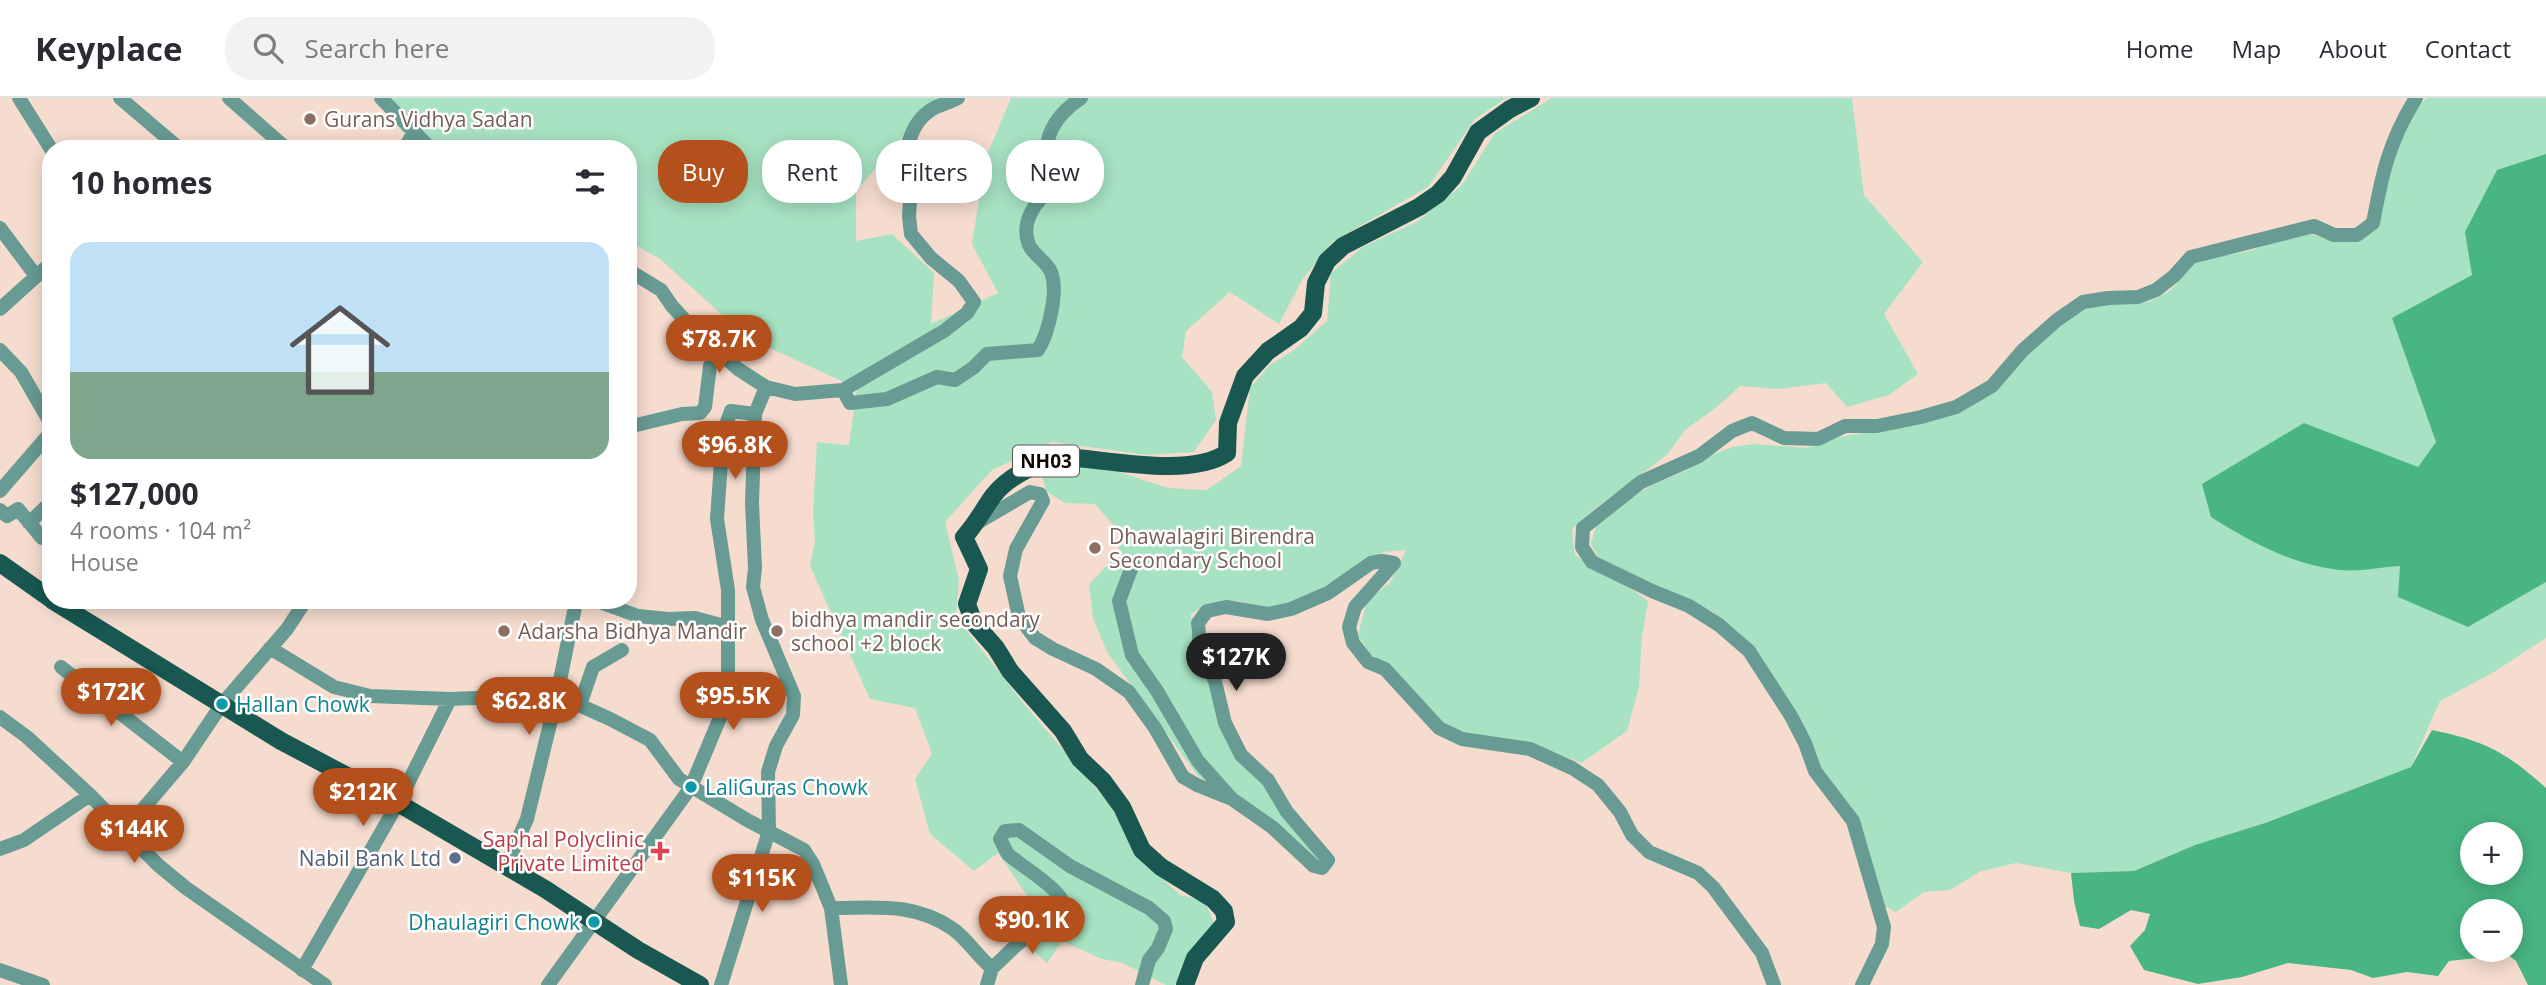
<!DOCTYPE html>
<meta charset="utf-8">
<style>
:root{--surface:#fff;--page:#f2f2f3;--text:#2b2b33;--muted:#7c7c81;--line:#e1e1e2;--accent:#b4501b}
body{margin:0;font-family:"Open Sans",sans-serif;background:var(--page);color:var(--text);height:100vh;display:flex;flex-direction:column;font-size:26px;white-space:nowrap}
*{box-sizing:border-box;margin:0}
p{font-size:23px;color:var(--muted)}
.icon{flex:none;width:38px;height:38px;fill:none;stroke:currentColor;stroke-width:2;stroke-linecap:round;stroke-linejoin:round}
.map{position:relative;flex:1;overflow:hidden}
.panel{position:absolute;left:42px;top:42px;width:595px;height:469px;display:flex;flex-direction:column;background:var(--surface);border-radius:28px;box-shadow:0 4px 18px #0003}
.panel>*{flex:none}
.hud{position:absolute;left:658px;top:42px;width:665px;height:63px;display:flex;gap:14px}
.fabs{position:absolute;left:2460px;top:724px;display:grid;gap:14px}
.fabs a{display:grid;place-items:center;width:63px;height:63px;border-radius:50%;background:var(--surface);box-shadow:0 4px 18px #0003;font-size:35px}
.price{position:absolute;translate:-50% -60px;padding:0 16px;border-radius:24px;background:var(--accent);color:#fff;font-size:23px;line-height:46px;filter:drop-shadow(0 2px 4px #0008)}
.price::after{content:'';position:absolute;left:50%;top:42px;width:21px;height:16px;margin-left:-10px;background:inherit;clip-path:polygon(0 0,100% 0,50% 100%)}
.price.current{background:#222;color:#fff}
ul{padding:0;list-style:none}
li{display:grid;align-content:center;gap:14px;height:371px;padding:0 28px}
li span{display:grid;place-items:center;height:217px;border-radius:21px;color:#555}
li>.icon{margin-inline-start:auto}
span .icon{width:126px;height:126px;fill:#fffc;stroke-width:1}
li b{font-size:30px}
h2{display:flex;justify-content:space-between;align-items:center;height:84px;padding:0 28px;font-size:30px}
.chip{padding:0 24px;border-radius:28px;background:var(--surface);box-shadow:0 4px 18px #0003;font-size:24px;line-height:63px}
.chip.current{background:var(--accent);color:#fff}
header{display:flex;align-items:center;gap:42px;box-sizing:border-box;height:98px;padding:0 35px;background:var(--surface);border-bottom:2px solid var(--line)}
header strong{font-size:33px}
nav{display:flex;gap:38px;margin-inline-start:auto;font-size:24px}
.search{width:490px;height:63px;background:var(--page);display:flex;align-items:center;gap:18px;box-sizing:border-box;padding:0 24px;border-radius:28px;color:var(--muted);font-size:26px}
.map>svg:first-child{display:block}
.green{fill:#a7e3c2}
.forest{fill:#49b582;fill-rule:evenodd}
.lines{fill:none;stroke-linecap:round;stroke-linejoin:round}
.minor{stroke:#679b93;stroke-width:14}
.major{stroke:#185851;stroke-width:18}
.education-dot{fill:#8d6e63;stroke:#fff;stroke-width:2.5}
.culture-dot{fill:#0f9aa8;stroke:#fff;stroke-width:2.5}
.health-dot{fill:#e0444e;stroke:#fff;stroke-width:2.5}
.service-dot{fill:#5c6f8a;stroke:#fff;stroke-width:2.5}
.labels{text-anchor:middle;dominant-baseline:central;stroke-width:5;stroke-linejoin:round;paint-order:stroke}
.shield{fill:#fff;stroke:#595351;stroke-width:2}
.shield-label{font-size:19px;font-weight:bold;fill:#120906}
.education-label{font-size:21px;fill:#785e54;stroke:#fff;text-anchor:start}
.culture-label{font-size:21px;fill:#0d838f;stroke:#fff;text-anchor:start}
.health-label{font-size:21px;fill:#be3a42;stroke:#fff;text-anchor:end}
.service-label{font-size:21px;fill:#4e5e75;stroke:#fff;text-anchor:end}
</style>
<header>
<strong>Keyplace</strong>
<div class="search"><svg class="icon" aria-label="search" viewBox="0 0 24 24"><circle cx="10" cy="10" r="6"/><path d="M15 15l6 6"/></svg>Search here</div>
<nav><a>Home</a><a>Map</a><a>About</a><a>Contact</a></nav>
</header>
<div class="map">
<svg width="2546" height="887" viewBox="0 0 2546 887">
<rect width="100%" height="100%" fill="#f6dccf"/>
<path class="green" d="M374 0H941L907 34 856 93V143L892 136 934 175 931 226 998 195 972 146 985 62 1011 0H1506L1475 21 1428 89 1332 144 1302 182 1279 226 1230 194 1186 233 1182 259 1212 294 1216 322 1194 354 1147 357 1052 344 992 372 945 424 959 482 956 519 1024 606 1112 709 1133 753 1180 797 1205 803 1216 830 1192 850 1175 887H1166L1123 865 1102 861 1062 843 1047 865 1031 851 1045 824 998 755 974 773 930 736 915 681 932 656 915 610 870 601 810 468 815 442 813 415 817 344 849 347 857 290 748 240 660 161 628 143V51H417Z
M1552 0H1852L1864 97 1923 164 1884 216 1918 276 1889 297 1847 309 1826 285 1778 291 1740 288 1717 309 1685 332 1667 357 1594 411 1572 431 1575 457C1599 474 1625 485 1648 503L1642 539 1639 589 1627 633 1581 665 1544 650 1465 637 1445 629 1428 614 1414 592 1389 569 1370 556 1358 537 1367 503 1390 485 1406 452 1383 454 1317 493 1285 508 1268 509 1237 503 1209 505 1191 516V533L1201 563 1254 674 1312 750 1318 762 1309 759 1259 715 1198 678 1107 554 1093 520 1089 486 1118 456 1122 437 1095 406 1065 405 1046 393 1042 378 1078 368 1119 374 1168 390 1207 392 1241 368 1250 290 1270 267 1294 252 1327 223 1331 175 1363 149 1418 123 1462 87 1495 35Z
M2427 0H2546V56L2497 73 2472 177 2392 220 2436 344 2418 370 2304 325 2293 462 2342 472 2401 468 2467 529 2546 484V540L2494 574 2440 603 2411 669 2265 725 2195 747 2134 773 2071 775 2016 765 1981 773 1950 792 1924 794 1896 814 1882 807 1875 775 1750 546 1713 514 1600 463 1591 446 1596 428 1625 403 1656 385 1685 373 1708 358 1732 349 1754 346 1807 350 1832 340 1902 329 1939 320 2088 206 2148 204 2170 193 2198 162 2250 153 2284 140 2307 135 2330 142 2374 133C2385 90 2391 30 2427 0Z"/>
<path class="forest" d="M2546 56V484L2468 529 2398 499 2400 468C2381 469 2360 474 2341 472 2293 467 2250 444 2211 419L2202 386 2304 325 2418 369 2436 344 2392 220 2472 177 2465 134 2497 72Z
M2432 632C2485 643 2506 654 2546 690V887H2528L2516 863 2502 852H2511V814H2473V852H2492L2476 860 2449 863 2438 878 2407 874 2373 880 2351 872 2288 865 2242 879 2198 886 2144 872 2130 848 2145 832 2150 816 2131 812 2099 831 2080 828 2074 803 2071 775 2134 773 2195 747 2265 725 2411 669ZM2473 737H2511V775H2473Z"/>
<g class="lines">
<path class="minor" d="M19 0 51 51
M120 0 180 51
M229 0 287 51
M381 0 431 51
M404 51 415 33
M0 130 36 178
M628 172 661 192 672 208 693 231 738 271 766 289 795 296 843 292 944 233 967 215 974 204 959 183 931 160 911 136 909 118 912 72 905 55C911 36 916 19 936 9 944 6 951 4 958 0
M0 211 51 165
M0 252 21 274 51 326
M843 292 850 305 887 301 937 279 955 282 973 270 987 256 1038 252C1048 236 1060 191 1050 172 1045 163 1034 157 1029 147 1020 125 1035 102 1053 91 1053 85 1050 81 1049 75 1041 41 1053 19 1081 0
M628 329 682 316 700 315 705 309 710 268 718 253
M0 393 51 334
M0 412 7 418 18 411 42 440
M29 425 51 404
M977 425 1030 394 1040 396 1043 403 1016 451 1010 478 1019 519 1035 540 1053 551 1096 571 1129 594 1155 630 1183 679 1197 687 1232 701 1272 729 1314 768 1322 770 1328 762 1287 714 1268 682 1241 657 1225 625 1215 583 1200 548 1198 525 1207 513 1226 509 1268 516 1291 511 1328 495 1371 465 1382 463 1394 465 1355 509 1349 529 1353 545 1368 564 1385 571 1439 630 1462 641 1530 651 1572 670 1598 687 1620 714 1632 737 1649 754 1698 775 1713 789 1762 855 1774 887
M1133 466 1119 503 1132 557 1157 593 1198 663 1230 699
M594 502 638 518 668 521 695 520 728 529
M270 550 334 589 370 598 450 601 557 597 610 621 650 642 679 681 747 722 804 752 813 766 831 810 841 887
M61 569 183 664
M580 607 593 569 622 552
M0 619 27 639 90 697 158 767 186 790 325 887
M125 732 183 664 222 606 287 531 306 502
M0 751 24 742 90 697
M506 768 527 721 557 597 575 509 569 502
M831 810C876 810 914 804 953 831 968 842 978 859 992 870 1004 860 1016 845 1030 837 1039 831 1050 830 1059 822 1084 801 1020 769 1008 756 1005 752 1003 746 1000 741L1005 733 1019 732 1070 768 1149 810 1164 823 1166 831 1158 850 1149 862 1142 887
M0 872 43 887
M302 872 398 705 450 601
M548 887 691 689 724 610 728 588V492L717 421 723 335 731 313 755 316
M721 887 769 733 768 674 776 648 793 617 794 598 762 522 753 489 755 470 752 405 755 316 766 289
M987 887 992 870
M1862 887 1882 846 1884 829 1853 723 1815 673 1805 645 1791 618 1749 553 1719 527 1689 508 1652 493 1592 464 1582 449 1583 430 1641 384 1699 358 1732 333 1752 325 1784 340 1818 341 1845 328H1877L1921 319 1956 309 1992 288 2023 252 2057 222 2083 204 2108 200 2138 199 2156 192 2174 178 2191 159 2314 128 2334 137H2357L2373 125C2382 76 2389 43 2416 0"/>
<path class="major" d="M0 465 51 501
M52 502 281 643 398 705 545 791 638 852 700 887
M1185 887 1195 860 1226 824 1224 813 1213 801 1161 769 1142 752 1122 709 1103 683 1080 661 1063 633 1010 573 996 550 974 525 967 506 979 471 964 439C976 426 983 412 993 398 1009 377 1040 363 1065 359 1111 362 1189 380 1227 355L1228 325 1245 278 1268 253 1301 230 1313 215 1316 185 1327 163 1343 148 1419 109 1438 96 1453 79 1478 34 1510 11 1531 0"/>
</g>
<g class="education-dot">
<circle cx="310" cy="21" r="7"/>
<circle cx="1095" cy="450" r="7"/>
<circle cx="504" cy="533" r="7"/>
<circle cx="777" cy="533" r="7"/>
</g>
<g class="culture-dot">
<circle cx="222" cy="606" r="7"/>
<circle cx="691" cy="689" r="7"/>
<circle cx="594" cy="824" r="7"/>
</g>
<path class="health-dot" d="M656.5 742.5h7v7h7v7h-7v7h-7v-7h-7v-7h7z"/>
<circle class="service-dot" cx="455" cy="760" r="7"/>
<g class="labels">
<rect class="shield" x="1013" y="347.5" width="66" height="31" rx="5"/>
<g class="shield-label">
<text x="1046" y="363">NH03</text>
</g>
<g class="education-label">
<text x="324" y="21">Gurans Vidhya Sadan</text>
<text x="1109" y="438">Dhawalagiri Birendra<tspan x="1109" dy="24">Secondary School</tspan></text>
<text x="791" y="521">bidhya mandir secondary<tspan x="791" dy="24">school +2 block</tspan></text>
<text x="518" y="533">Adarsha Bidhya Mandir</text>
</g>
<g class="culture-label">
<text x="236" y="606">Hallan Chowk</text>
<text x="705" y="689">LaliGuras Chowk</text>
<text x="580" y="824" text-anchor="end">Dhaulagiri Chowk</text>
</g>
<g class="health-label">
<text x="644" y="741">Saphal Polyclinic<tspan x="644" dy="24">Private Limited</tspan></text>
</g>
<g class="service-label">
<text x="441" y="760">Nabil Bank Ltd</text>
</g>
</g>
</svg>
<div class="fabs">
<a>+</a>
<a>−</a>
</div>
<b class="price" style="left:719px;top:277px">$78.7K</b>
<b class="price" style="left:735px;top:383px">$96.8K</b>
<b class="price current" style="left:1236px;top:595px">$127K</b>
<b class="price" style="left:111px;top:630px">$172K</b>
<b class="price" style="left:733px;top:634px">$95.5K</b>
<b class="price" style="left:529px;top:639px">$62.8K</b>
<b class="price" style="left:363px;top:730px">$212K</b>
<b class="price" style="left:134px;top:767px">$144K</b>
<b class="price" style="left:762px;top:816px">$115K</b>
<b class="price" style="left:1032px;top:858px">$90.1K</b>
<div class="hud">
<a class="chip current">Buy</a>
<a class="chip">Rent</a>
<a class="chip">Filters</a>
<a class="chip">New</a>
</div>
<section class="panel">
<h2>10 homes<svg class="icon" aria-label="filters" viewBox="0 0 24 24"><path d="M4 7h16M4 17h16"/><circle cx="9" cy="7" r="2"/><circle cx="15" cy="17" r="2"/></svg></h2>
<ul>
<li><span style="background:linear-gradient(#bfe0f5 60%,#7fa58c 0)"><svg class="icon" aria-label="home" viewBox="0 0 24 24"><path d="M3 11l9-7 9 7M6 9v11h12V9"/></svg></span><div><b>$127,000</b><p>4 rooms · 104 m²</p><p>House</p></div></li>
</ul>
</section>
</div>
